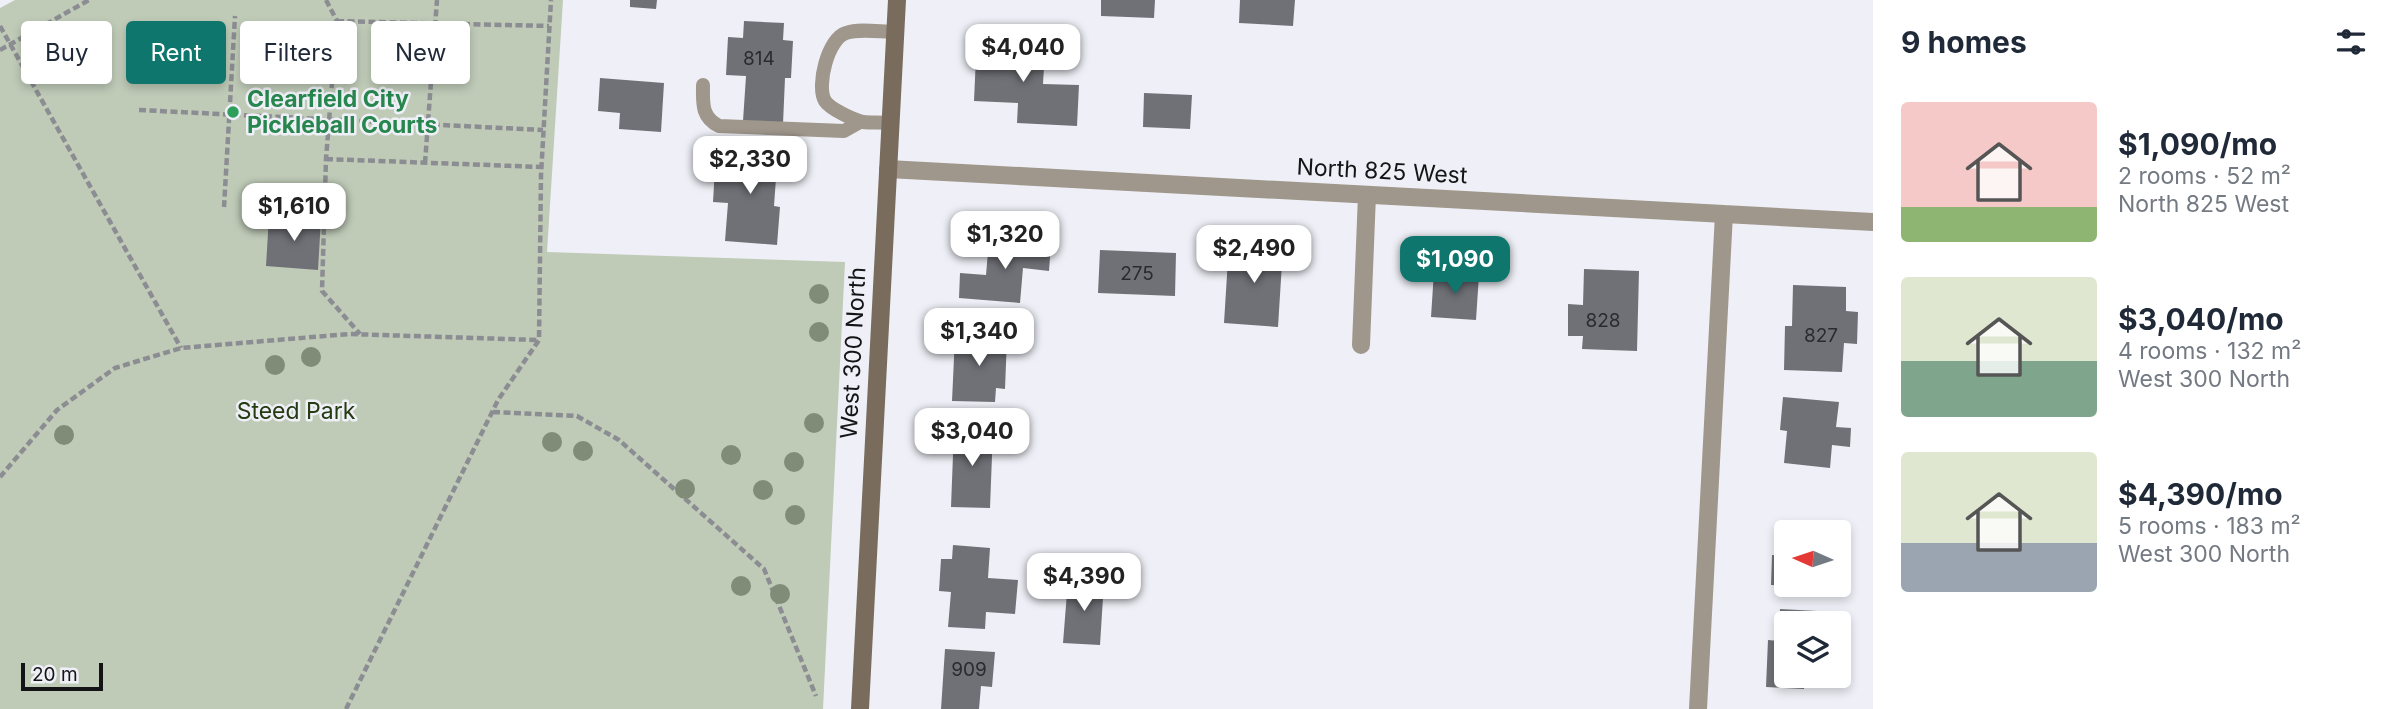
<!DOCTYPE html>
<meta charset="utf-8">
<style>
:root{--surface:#fff;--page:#f6f6f7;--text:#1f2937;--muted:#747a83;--accent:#0f766e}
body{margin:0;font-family:Inter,sans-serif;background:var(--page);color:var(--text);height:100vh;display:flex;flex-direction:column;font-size:26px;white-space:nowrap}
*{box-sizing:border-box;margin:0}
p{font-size:23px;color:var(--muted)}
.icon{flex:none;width:38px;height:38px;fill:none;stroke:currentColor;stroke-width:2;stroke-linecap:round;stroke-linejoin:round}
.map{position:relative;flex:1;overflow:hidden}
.panel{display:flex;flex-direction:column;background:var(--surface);width:525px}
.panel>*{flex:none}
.banner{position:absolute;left:21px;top:21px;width:665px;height:63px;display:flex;gap:14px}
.needle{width:46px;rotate:273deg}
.fabs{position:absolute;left:1774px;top:520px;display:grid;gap:14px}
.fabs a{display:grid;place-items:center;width:77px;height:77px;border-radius:7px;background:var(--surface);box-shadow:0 4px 10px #0003;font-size:35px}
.scale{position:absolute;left:21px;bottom:18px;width:82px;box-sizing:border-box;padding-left:7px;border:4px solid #141416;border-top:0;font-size:19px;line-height:24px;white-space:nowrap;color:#141416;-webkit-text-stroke:5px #eff0f7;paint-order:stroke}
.price{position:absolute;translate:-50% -60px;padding:0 16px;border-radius:14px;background:#fff;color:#222;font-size:23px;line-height:46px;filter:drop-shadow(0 2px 4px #0008)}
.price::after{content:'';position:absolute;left:50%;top:42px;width:21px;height:16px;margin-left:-10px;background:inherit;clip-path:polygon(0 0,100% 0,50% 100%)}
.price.on{background:var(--accent);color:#fff}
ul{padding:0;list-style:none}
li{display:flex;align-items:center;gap:21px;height:175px;padding:0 28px}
li span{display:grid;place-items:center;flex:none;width:196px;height:140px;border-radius:7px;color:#555}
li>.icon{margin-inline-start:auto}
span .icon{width:84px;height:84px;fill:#fffc;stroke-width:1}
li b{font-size:30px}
h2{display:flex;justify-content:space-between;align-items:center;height:84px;padding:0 28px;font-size:30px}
.pill{padding:0 24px;border-radius:7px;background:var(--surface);box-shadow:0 4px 10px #0003;font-size:24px;line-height:63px}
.pill.on{background:var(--accent);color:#fff}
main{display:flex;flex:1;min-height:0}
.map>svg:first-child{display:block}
.green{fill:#bfcab7}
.building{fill:#707177}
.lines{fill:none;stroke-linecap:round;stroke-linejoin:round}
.path{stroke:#8c8d92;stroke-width:4.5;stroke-dasharray:7 3.5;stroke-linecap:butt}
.service{stroke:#a0978c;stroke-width:14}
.minor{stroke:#a0978c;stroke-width:18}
.secondary{stroke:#796c5d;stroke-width:18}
.tree{fill:#808c78}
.leisure-dot{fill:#2e9e5b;stroke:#eff0f7;stroke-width:2.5}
.labels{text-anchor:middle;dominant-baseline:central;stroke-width:5;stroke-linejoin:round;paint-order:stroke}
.number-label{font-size:19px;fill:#2b2b2e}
.leisure-label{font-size:23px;font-weight:bold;fill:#27864d;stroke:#eff0f7;text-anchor:start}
.street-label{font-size:23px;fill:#141416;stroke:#eff0f7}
.park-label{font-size:23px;fill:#253b11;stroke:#eff0f7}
</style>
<main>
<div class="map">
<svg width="1873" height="709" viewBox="0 0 1873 709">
<rect width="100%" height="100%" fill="#eff0f7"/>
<path class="green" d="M15 0H563L547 252 845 262 823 709H0V8Z"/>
<path class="building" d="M630 0H657L656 9 630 7Z
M1101 0H1155L1154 18 1101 16Z
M1240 0H1295L1293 26 1239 23Z
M744 21 784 23 783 40 793 41 791 78H785L783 124 743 121 746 76 726 75 728 37 743 38Z
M977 34 998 36V48L1045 50 1043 84 1079 85 1077 126 1017 123 1018 103 974 101Z
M600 78 664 83 661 132 619 129 620 113 598 111Z
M1144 93 1192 95 1190 129 1143 127Z
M730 147 778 150 774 206 780 207 777 245 725 241 728 203 713 202 715 168 729 170Z
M269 216 321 219 318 270 266 266Z
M989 240 1051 244 1049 271 1023 268 1020 303 959 298 960 273 986 275Z
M1229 243 1283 247 1278 327 1224 323Z
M1100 250 1176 253 1175 296 1098 293Z
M1584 269 1639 271 1637 351 1582 349 1583 336H1568V304L1583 305Z
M1434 271 1479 275 1476 320 1431 317Z
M1793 285 1846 287V311L1858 312 1857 344 1844 343 1842 372 1784 370 1785 326H1792Z
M955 336 1007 338 1005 389 996 388 995 402 952 401Z
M1783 397 1839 402 1836 427 1851 428 1850 447 1832 445 1830 468 1784 463 1787 431 1780 430Z
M954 429 993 430 990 508 951 507Z
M953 545 990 548 988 578 1018 580 1015 614 986 612 985 629 948 627 951 592 939 591 941 559H952Z
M1772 555 1787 556V586L1771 585Z
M1068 580 1104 582 1100 645 1063 643Z
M1780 609 1836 612V623H1787V676H1805L1804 689 1766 687 1768 640 1779 641Z
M945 649 995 652 992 687 981 686 979 709H941Z"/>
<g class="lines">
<path class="path" d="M326 0 337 21 326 159 322 291 360 334
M337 21 549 26
M0 26 181 348
M0 50 89 0
M139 110 543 130
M326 159 541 167
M425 163 437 0
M224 207 235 16
M493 412 577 416 619 440 764 569 816 696
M0 477 57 410 115 368 181 348 349 334 538 340
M346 709 498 400 539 340 541 175 551 0"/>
<path class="service" d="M703 85C703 103 701 117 719 126L844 131 860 122
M890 123C881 122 871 123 863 122 854 120 830 109 825 101 816 86 828 38 846 33 860 28 880 32 895 32"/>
<path class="minor" d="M888 169 1873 222
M1361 345 1367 195
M1698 709 1724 214"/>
<path class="secondary" d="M860 709 897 0"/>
</g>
<g class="tree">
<circle cx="819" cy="294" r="10"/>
<circle cx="819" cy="332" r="10"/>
<circle cx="311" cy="357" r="10"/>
<circle cx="275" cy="365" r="10"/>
<circle cx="814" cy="423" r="10"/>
<circle cx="64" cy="435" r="10"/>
<circle cx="552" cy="442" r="10"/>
<circle cx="583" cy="451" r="10"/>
<circle cx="731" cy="455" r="10"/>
<circle cx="794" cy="462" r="10"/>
<circle cx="685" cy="489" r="10"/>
<circle cx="763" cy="490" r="10"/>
<circle cx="795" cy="515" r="10"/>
<circle cx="741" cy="586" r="10"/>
<circle cx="780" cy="594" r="10"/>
</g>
<circle class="leisure-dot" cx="233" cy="112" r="7"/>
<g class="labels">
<g class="number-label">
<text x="759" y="58">814</text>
<text x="1137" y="273">275</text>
<text x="1603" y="320">828</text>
<text x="1821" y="335">827</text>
<text x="969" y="669">909</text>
</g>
<g class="leisure-label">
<text x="247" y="99">Clearfield City<tspan x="247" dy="26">Pickleball Courts</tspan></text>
</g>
<g class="street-label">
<text transform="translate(1382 171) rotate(3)">North 825 West</text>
<text transform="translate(853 353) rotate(-87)">West 300 North</text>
</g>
<g class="park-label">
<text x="296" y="411">Steed Park</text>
</g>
</g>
</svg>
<div class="fabs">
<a><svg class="needle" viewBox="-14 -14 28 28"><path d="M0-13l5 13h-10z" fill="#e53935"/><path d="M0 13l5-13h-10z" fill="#747a83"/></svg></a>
<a><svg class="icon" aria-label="layers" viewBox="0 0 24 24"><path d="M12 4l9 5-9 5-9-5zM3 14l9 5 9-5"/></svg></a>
</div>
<div class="scale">20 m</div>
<b class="price" style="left:1023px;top:84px">$4,040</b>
<b class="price" style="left:750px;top:196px">$2,330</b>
<b class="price" style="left:294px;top:243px">$1,610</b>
<b class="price" style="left:1005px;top:271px">$1,320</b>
<b class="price" style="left:1254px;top:285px">$2,490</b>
<b class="price on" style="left:1455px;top:296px">$1,090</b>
<b class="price" style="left:979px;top:368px">$1,340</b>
<b class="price" style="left:972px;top:468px">$3,040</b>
<b class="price" style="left:1084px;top:613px">$4,390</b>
<div class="banner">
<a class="pill">Buy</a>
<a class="pill on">Rent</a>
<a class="pill">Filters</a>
<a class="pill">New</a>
</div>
</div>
<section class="panel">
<h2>9 homes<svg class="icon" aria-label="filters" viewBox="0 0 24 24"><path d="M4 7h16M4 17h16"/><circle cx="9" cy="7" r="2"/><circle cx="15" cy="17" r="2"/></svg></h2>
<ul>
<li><span style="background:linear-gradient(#f6c9c9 75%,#8fb573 0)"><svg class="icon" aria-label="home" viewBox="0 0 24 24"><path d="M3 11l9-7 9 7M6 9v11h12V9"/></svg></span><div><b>$1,090/mo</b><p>2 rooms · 52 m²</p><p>North 825 West</p></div></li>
<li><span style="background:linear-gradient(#dfe7d0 60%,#7fa58c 0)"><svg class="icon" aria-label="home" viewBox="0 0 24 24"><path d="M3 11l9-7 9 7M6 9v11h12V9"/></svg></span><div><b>$3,040/mo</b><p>4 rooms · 132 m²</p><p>West 300 North</p></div></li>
<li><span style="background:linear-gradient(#dfe7d0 65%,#9aa5b1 0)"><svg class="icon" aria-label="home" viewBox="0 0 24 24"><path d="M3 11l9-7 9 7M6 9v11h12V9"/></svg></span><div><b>$4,390/mo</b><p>5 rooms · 183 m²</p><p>West 300 North</p></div></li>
</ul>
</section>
</main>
